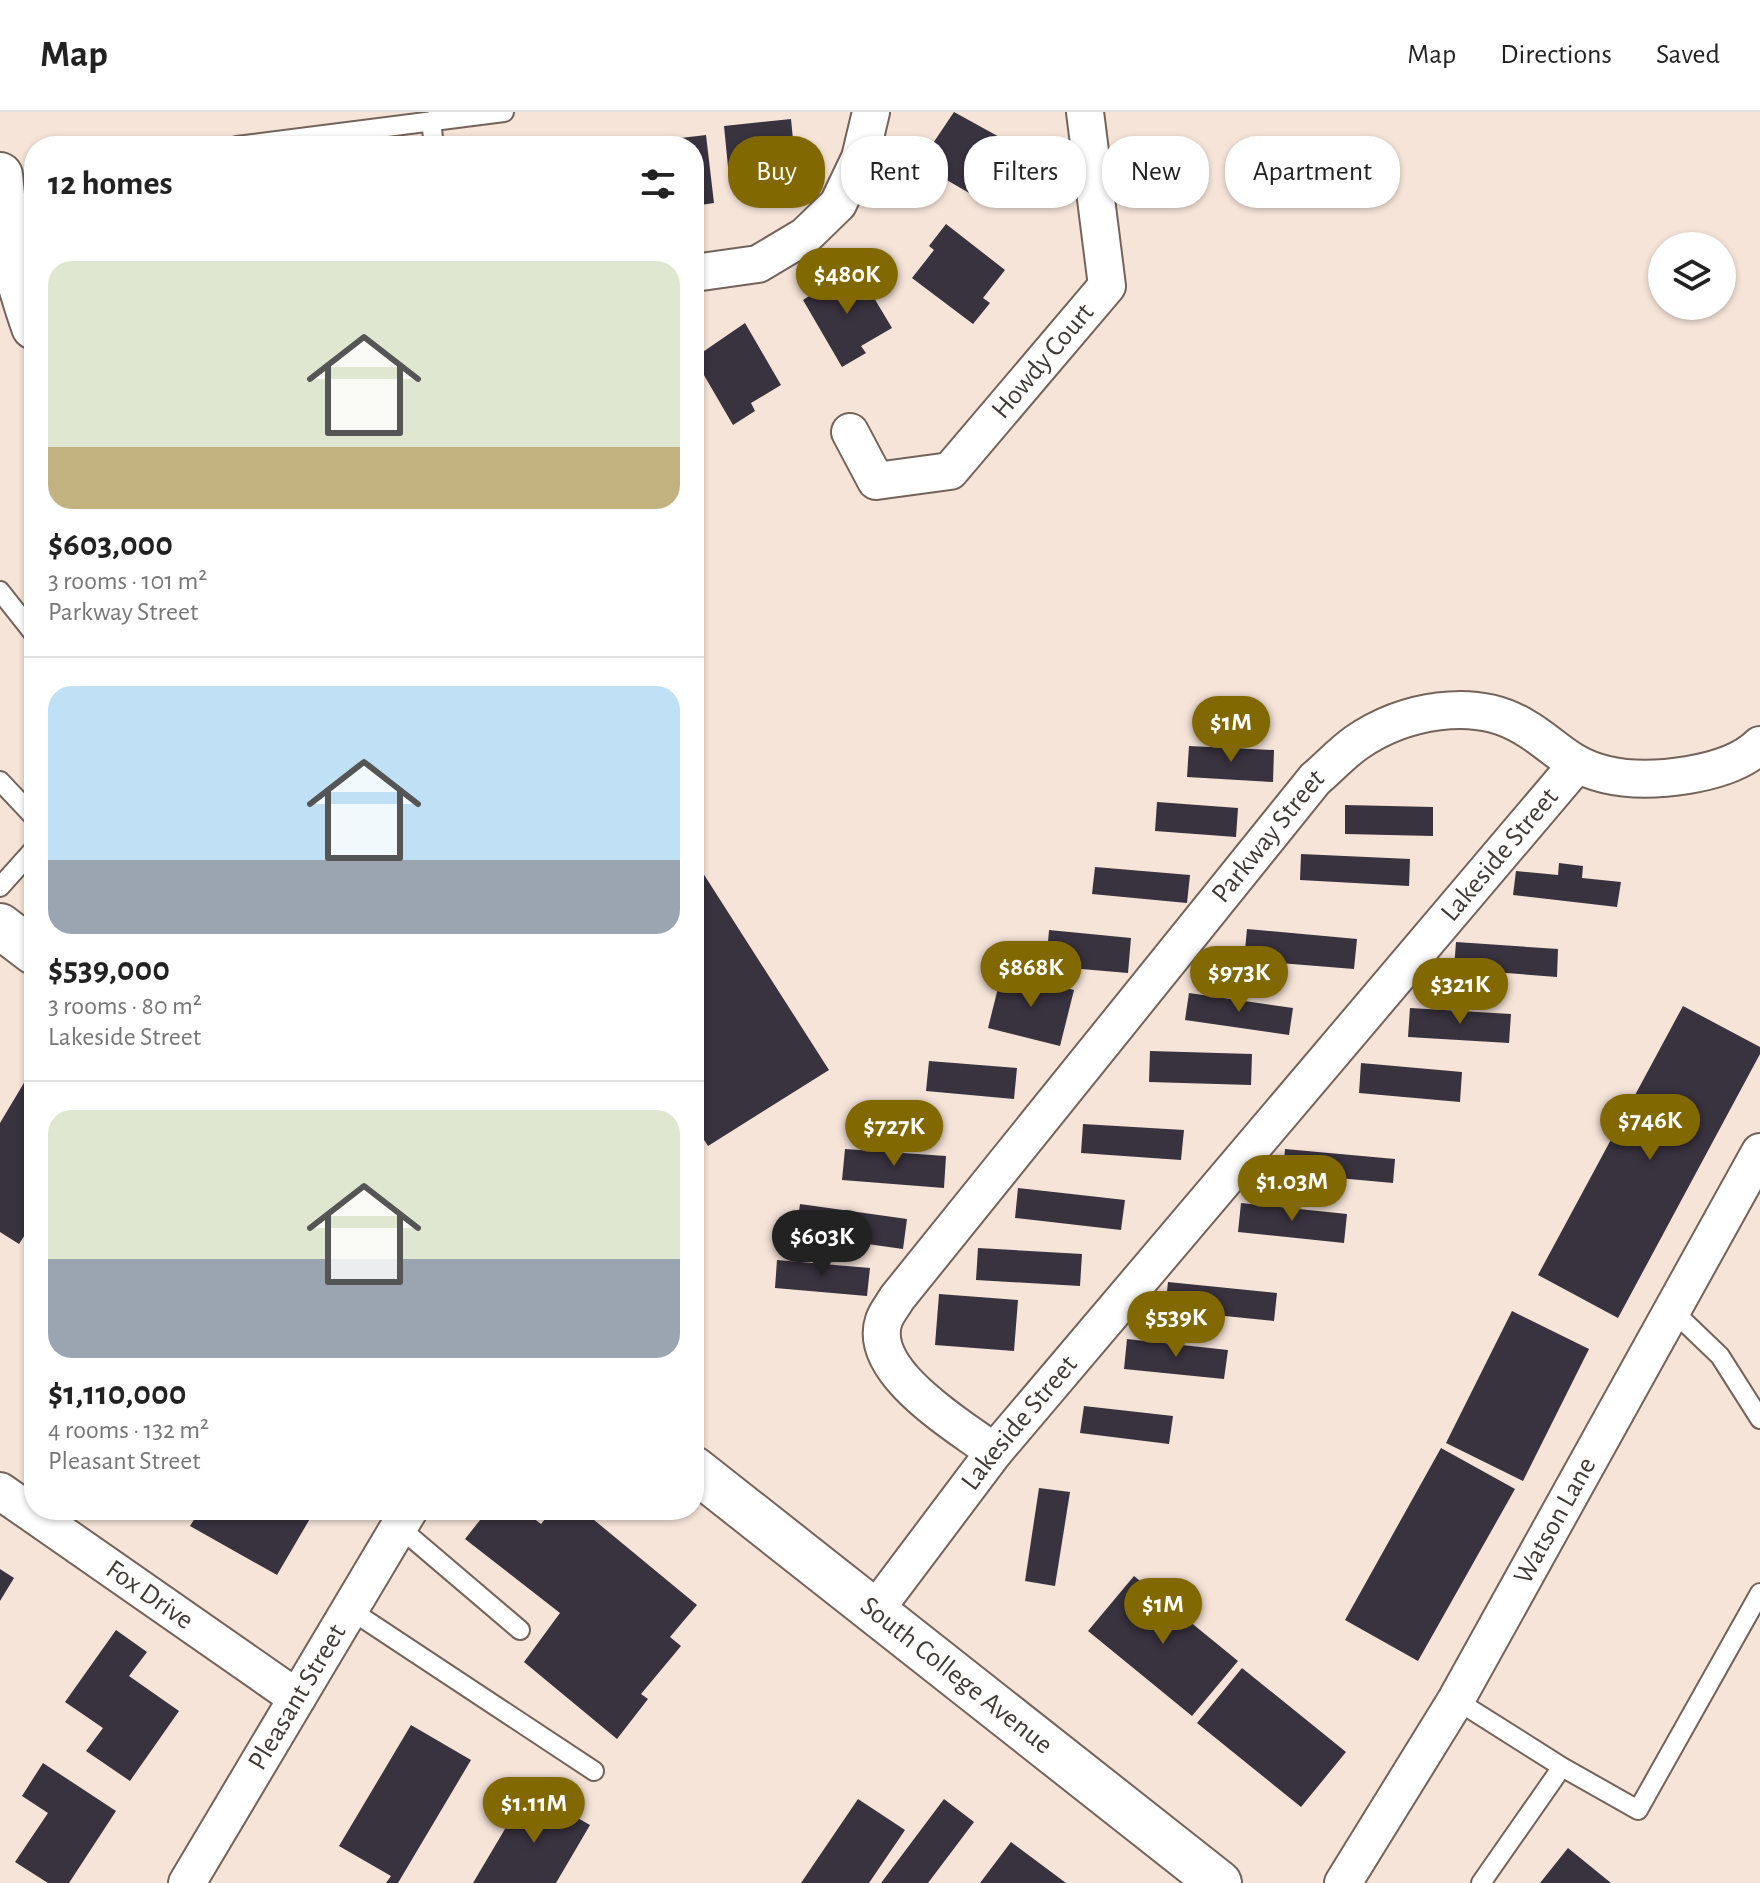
<!DOCTYPE html>
<meta charset="utf-8">
<style>
:root{--surface:#fff;--page:#f6f6f6;--text:#222;--muted:#767676;--line:#e0e0e0;--accent:#816800}
body{margin:0;font-family:"Alegreya Sans",sans-serif;background:var(--page);color:var(--text);height:100vh;display:flex;flex-direction:column;font-size:30px;white-space:nowrap}
*{box-sizing:border-box;margin:0}
p{font-size:26px;color:var(--muted)}
.icon{flex:none;width:44px;height:44px;fill:none;stroke:currentColor;stroke-width:2;stroke-linecap:round;stroke-linejoin:round}
.map{position:relative;flex:1;overflow:hidden}
.side{position:absolute;left:24px;top:24px;width:680px;height:1384px;display:flex;flex-direction:column;background:var(--surface);border-radius:32px;box-shadow:0 2px 6px #0004}
.side>*{flex:none}
.top-card{position:absolute;left:728px;top:24px;width:760px;height:72px;display:flex;gap:16px}
.fabs{position:absolute;left:1648px;top:120px;display:grid;gap:16px}
.fabs a{display:grid;place-items:center;width:88px;height:88px;border-radius:50%;background:var(--surface);box-shadow:0 2px 6px #0004;font-size:40px}
.price{position:absolute;translate:-50% -68px;padding:0 18px;border-radius:28px;background:var(--accent);color:#fff;font-size:26px;line-height:52px;filter:drop-shadow(0 2px 4px #0008)}
.price::after{content:'';position:absolute;left:50%;top:48px;width:24px;height:18px;margin-left:-12px;background:inherit;clip-path:polygon(0 0,100% 0,50% 100%)}
.price.selected{background:#222;color:#fff}
ul{padding:0;list-style:none}
li{display:grid;align-content:center;gap:16px;height:424px;padding:0 24px}
li+li{border-top:2px solid var(--line)}
li span{display:grid;place-items:center;height:248px;border-radius:24px;color:#555}
li>.icon{margin-inline-start:auto}
span .icon{width:144px;height:144px;fill:#fffc;stroke-width:1}
li b{font-size:34px}
h2{display:flex;justify-content:space-between;align-items:center;height:96px;padding:0 24px;font-size:34px}
.pill{padding:0 28px;border-radius:32px;background:var(--surface);box-shadow:0 2px 6px #0004;font-size:28px;line-height:72px}
.pill.selected{background:var(--accent);color:#fff}
header{display:flex;align-items:center;gap:48px;box-sizing:border-box;height:112px;padding:0 40px;background:var(--surface);border-bottom:2px solid var(--line)}
header strong{font-size:38px}
nav{display:flex;gap:44px;margin-inline-start:auto;font-size:28px}
.map>svg:first-child{display:block}
.building{fill:#39323f}
.lines{fill:none;stroke-linecap:round;stroke-linejoin:round}
.lane-casing{stroke:#73635a;stroke-width:22}
.street-casing{stroke:#73635a;stroke-width:40}
.secondary-casing{stroke:#73635a;stroke-width:48}
.lane{stroke:#fff;stroke-width:18}
.street{stroke:#fff;stroke-width:36}
.secondary{stroke:#fff;stroke-width:44}
.labels{text-anchor:middle;dominant-baseline:central;stroke-width:8;stroke-linejoin:round;paint-order:stroke}
.street-label{font-size:28px;fill:#403935;stroke:#fff}
</style>
<header>
<strong>Map</strong>
<nav><a>Map</a><a>Directions</a><a>Saved</a></nav>
</header>
<div class="map">
<svg width="1760" height="1771" viewBox="0 0 1760 1771">
<rect width="100%" height="100%" fill="#f6e4d9"/>
<path class="building" d="M954 0 1023 38 1006 69 997 64 983 89 919 52Z
M791 7 796 58 770 61 773 85 742 88 739 64 729 65 724 14Z
M706 23 714 91 694 94V34H673L672 27Z
M946 112 1005 158 983 186 990 191 973 212 912 166 934 138 929 134Z
M855 154 892 216 861 234 866 241 842 255 803 188Z
M745 211 781 273 751 291 755 299 733 313 694 246Z
M1189 634 1274 638 1273 670 1187 665Z
M1157 690 1238 696 1236 725 1155 719Z
M1345 693 1433 695V724L1345 722Z
M1301 742 1410 747 1409 774 1300 768Z
M694 747 829 958 708 1034 694 1012Z
M1559 751 1583 754 1582 766 1621 770 1617 795 1513 783 1516 759 1558 763Z
M1095 755 1190 763 1187 791 1092 782Z
M1247 817 1357 827 1354 857 1244 848Z
M1049 818 1131 826 1128 861 1046 854Z
M1456 830 1558 837 1557 865 1454 857Z
M1002 860 1074 878 1060 934 988 916Z
M1189 881 1293 896 1289 923 1185 908Z
M1683 894 1760 935V942L1618 1206 1538 1163Z
M1410 896 1511 902 1509 931 1408 925Z
M1150 939 1252 942 1251 973 1149 970Z
M929 949 1017 956 1014 987 926 979Z
M1361 951 1462 960 1460 990 1359 981Z
M34 954V1109L19 1132 0 1120V1011Z
M1083 1012 1184 1018 1181 1048 1081 1041Z
M845 1037 946 1044 944 1076 842 1068Z
M1285 1037 1395 1047 1393 1071 1283 1061Z
M1018 1076 1125 1088 1121 1118 1015 1106Z
M1241 1091 1347 1102 1344 1131 1238 1120Z
M800 1092 907 1107 903 1137 796 1122Z
M978 1136 1082 1142 1080 1174 976 1168Z
M777 1148 870 1156 867 1184 775 1176Z
M1168 1170 1277 1181 1274 1209 1165 1198Z
M939 1182 1018 1188 1014 1239 935 1233Z
M1512 1199 1589 1237 1523 1369 1446 1331Z
M1127 1227 1228 1238 1224 1267 1124 1257Z
M1084 1294 1173 1304 1169 1332 1080 1321Z
M1441 1336 1515 1377 1418 1549 1345 1508Z
M1039 1376 1070 1380 1055 1474 1025 1469Z
M200 1398H315L277 1463 190 1414Z
M488 1398H523L541 1412 552 1398H582L697 1493 670 1525 681 1534 641 1582 648 1587 617 1627 524 1550 560 1501 465 1427Z
M0 1457 14 1466 0 1489Z
M1134 1464 1238 1549 1192 1604 1088 1519Z
M116 1518 147 1540 129 1564 179 1599 130 1669 86 1639 103 1616 65 1590Z
M1242 1556 1346 1640 1301 1695 1197 1611Z
M411 1613 471 1648 398 1771H386L391 1764 339 1734Z
M43 1651 116 1699 69 1771H48L15 1750 48 1701 22 1684Z
M528 1678 590 1713 556 1771H473Z
M858 1687 905 1718 869 1771H801Z
M944 1687 974 1710 928 1771H881Z
M1011 1730 1066 1771H980Z
M1568 1736 1611 1771H1540Z"/>
<g class="lines">
<defs>
<path id="lane" d="M431 9 434 34
M237 34 504 0
M0 479 34 522
M0 669 34 705
M0 775 34 737
M1671 1197 1720 1244 1760 1307
M399 1415 520 1518
M349 1497 594 1659
M1456 1588 1562 1655
M1481 1771 1562 1655 1638 1698 1760 1481"/>
<g id="street">
<path d="M694 161 758 152 805 124 838 92 860 46 871 0"/>
<path id="s1" d="M850 320 876 369 950 359 1107 174 1085 0"/>
<path id="s2" d="M994 1340C960 1314 866 1260 884 1208 887 1200 893 1193 897 1186L1315 667C1329 655 1342 641 1356 631 1402 599 1474 584 1524 615 1542 625 1557 640 1574 650 1608 670 1651 669 1688 663 1712 659 1742 651 1760 633"/>
<path id="s3" d="M0 1379 297 1586"/>
<path id="s4" d="M873 1501 994 1340 1577 652"/>
<path id="s5" d="M187 1771 409 1398"/>
<path id="s6" d="M1343 1771 1456 1588 1760 1040"/>
</g>
<g id="secondary">
<path d="M0 63C4 115 17 166 34 215"/>
<path d="M0 814 34 840"/>
<path id="s7" d="M694 1357 1219 1771"/>
</g>
</defs>
<use href="#lane" class="lane-casing"/>
<use href="#street" class="street-casing"/>
<use href="#secondary" class="secondary-casing"/>
<use href="#lane" class="lane"/>
<use href="#street" class="street"/>
<use href="#secondary" class="secondary"/>
</g>
<g class="labels">
<g class="street-label">
<text stroke="none"><textPath href="#s1" startOffset="274">Howdy Court</textPath></text>
<text stroke="none"><textPath href="#s2" startOffset="800">Parkway Street</textPath></text>
<text stroke="none"><textPath href="#s4" startOffset="984">Lakeside Street</textPath></text>
<text stroke="none"><textPath href="#s4" startOffset="240">Lakeside Street</textPath></text>
<text stroke="none"><textPath href="#s6" startOffset="420">Watson Lane</textPath></text>
<text stroke="none"><textPath href="#s3" startOffset="182">Fox Drive</textPath></text>
<text stroke="none"><textPath href="#s7" startOffset="334">South College Avenue</textPath></text>
<text stroke="none"><textPath href="#s5" startOffset="216">Pleasant Street</textPath></text>
</g>
</g>
</svg>
<div class="fabs">
<a><svg class="icon" aria-label="layers" viewBox="0 0 24 24"><path d="M12 4l9 5-9 5-9-5zM3 14l9 5 9-5"/></svg></a>
</div>
<b class="price" style="left:847px;top:204px">$480K</b>
<b class="price" style="left:1231px;top:652px">$1M</b>
<b class="price" style="left:1031px;top:897px">$868K</b>
<b class="price" style="left:1239px;top:902px">$973K</b>
<b class="price" style="left:1460px;top:914px">$321K</b>
<b class="price" style="left:1650px;top:1050px">$746K</b>
<b class="price" style="left:894px;top:1056px">$727K</b>
<b class="price" style="left:1292px;top:1111px">$1.03M</b>
<b class="price selected" style="left:822px;top:1166px">$603K</b>
<b class="price" style="left:1176px;top:1247px">$539K</b>
<b class="price" style="left:1163px;top:1534px">$1M</b>
<b class="price" style="left:534px;top:1733px">$1.11M</b>
<div class="top-card">
<a class="pill selected">Buy</a>
<a class="pill">Rent</a>
<a class="pill">Filters</a>
<a class="pill">New</a>
<a class="pill">Apartment</a>
</div>
<section class="side">
<h2>12 homes<svg class="icon" aria-label="filters" viewBox="0 0 24 24"><path d="M4 7h16M4 17h16"/><circle cx="9" cy="7" r="2"/><circle cx="15" cy="17" r="2"/></svg></h2>
<ul>
<li><span style="background:linear-gradient(#dfe7d0 75%,#c2b280 0)"><svg class="icon" aria-label="home" viewBox="0 0 24 24"><path d="M3 11l9-7 9 7M6 9v11h12V9"/></svg></span><div><b>$603,000</b><p>3 rooms · 101 m²</p><p>Parkway Street</p></div></li>
<li><span style="background:linear-gradient(#bfe0f5 70%,#9aa5b1 0)"><svg class="icon" aria-label="home" viewBox="0 0 24 24"><path d="M3 11l9-7 9 7M6 9v11h12V9"/></svg></span><div><b>$539,000</b><p>3 rooms · 80 m²</p><p>Lakeside Street</p></div></li>
<li><span style="background:linear-gradient(#dfe7d0 60%,#9aa5b1 0)"><svg class="icon" aria-label="home" viewBox="0 0 24 24"><path d="M3 11l9-7 9 7M6 9v11h12V9"/></svg></span><div><b>$1,110,000</b><p>4 rooms · 132 m²</p><p>Pleasant Street</p></div></li>
</ul>
</section>
</div>
